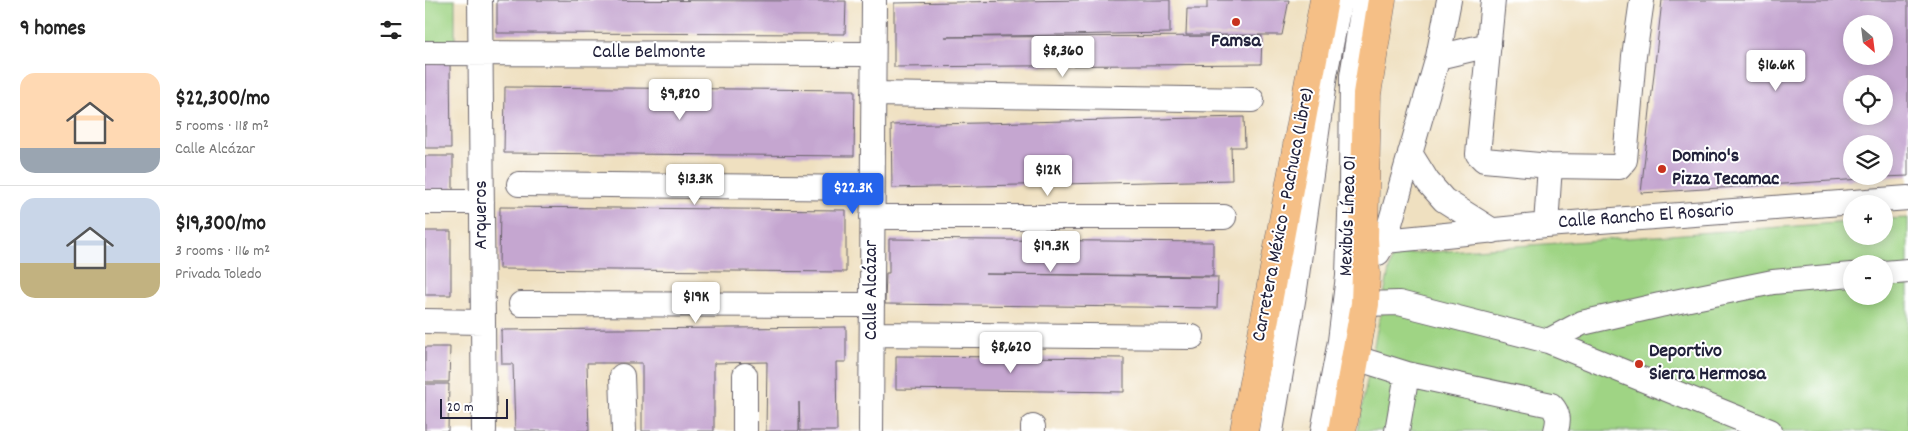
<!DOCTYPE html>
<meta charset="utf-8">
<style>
:root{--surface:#fff;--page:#f6f6f6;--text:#222;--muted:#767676;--line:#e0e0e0;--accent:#2563eb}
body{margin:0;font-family:Dekko,sans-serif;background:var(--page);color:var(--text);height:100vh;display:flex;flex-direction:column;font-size:19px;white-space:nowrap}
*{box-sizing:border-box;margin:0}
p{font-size:16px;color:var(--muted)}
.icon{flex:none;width:28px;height:28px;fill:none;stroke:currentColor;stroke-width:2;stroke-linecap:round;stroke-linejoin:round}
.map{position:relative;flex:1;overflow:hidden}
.side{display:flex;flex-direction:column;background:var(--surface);width:425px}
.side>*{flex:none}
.needle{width:32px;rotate:152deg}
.buttons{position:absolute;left:1418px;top:15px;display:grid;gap:10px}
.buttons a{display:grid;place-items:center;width:50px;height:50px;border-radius:50%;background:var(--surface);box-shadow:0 2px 12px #0003;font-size:25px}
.scale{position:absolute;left:15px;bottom:12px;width:68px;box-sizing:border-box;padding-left:5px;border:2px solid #22223b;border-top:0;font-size:14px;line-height:18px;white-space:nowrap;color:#22223b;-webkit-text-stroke:4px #fff;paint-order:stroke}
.price{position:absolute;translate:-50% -42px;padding:0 11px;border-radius:5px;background:#fff;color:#222;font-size:16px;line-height:32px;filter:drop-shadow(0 1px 2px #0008)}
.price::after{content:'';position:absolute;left:50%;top:30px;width:15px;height:11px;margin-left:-8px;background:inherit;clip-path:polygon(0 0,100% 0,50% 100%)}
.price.on{background:var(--accent);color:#fff}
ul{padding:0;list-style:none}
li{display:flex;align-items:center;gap:15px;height:125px;padding:0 20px}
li+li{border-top:1px solid var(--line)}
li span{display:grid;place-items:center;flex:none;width:140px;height:100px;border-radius:15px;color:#555}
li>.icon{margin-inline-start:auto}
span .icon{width:60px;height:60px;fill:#fffc;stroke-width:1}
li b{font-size:21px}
h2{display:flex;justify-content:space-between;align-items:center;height:60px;padding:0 20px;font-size:21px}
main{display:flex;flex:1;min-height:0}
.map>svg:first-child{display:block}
.green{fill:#9fd484;stroke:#607b60;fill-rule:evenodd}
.building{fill:#c5a6d0;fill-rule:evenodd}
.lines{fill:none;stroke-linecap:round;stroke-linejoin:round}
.minor-casing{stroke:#6a646a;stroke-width:26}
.major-casing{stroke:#6a646a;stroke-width:29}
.minor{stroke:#fff;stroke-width:24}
.major{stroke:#f5bf86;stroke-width:28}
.poi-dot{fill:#c8321e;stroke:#fff;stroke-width:2}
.labels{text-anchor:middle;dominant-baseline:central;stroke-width:4;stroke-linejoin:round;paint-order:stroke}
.poi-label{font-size:20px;font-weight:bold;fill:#22223b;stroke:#fff;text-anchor:start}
.street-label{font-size:20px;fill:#22223b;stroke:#fff}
</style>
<main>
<section class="side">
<h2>9 homes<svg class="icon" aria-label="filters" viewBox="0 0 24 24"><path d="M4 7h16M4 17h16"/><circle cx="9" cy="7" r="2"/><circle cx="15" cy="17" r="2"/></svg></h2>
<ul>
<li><span style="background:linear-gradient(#ffd9b3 75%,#9aa5b1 0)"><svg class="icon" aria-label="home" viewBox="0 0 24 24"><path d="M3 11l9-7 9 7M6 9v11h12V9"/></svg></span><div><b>$22,300/mo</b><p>5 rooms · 118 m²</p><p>Calle Alcázar</p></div></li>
<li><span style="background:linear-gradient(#c9d6e8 65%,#c2b280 0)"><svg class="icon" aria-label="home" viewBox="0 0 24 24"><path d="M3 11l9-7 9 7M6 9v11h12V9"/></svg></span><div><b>$19,300/mo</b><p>3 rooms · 116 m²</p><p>Privada Toledo</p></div></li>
</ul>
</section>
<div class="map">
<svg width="1483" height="431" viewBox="0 0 1483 431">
<rect width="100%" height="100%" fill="#fff"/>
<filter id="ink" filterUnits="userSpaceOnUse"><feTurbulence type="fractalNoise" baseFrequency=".02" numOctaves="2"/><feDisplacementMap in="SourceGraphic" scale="10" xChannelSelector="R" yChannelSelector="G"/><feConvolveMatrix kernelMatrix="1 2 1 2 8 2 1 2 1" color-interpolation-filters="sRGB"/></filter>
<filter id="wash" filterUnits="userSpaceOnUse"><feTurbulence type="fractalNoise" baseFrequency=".0096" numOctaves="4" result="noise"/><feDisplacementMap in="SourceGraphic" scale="20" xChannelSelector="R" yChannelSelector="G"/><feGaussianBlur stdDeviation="1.12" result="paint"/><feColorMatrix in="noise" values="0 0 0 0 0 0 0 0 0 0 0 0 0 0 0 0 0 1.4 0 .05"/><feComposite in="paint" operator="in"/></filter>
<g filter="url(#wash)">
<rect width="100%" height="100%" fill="#efe0c0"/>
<path class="green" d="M0 0H30V43H0Z
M1483 218V431H932L967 255 1426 222V236H1459V219ZM1426 264H1459V296H1426Z"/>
<g id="blocks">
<path class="building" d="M72 0 421 1 420 34 72 33Z
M657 0H745V33L520 37 837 36 836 64 469 67V3Z
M782 0H864L857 35H761L762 9H782Z
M1237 0H1483V176L1459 177V144H1426V176H1453V178L1216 193ZM1426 24H1459V56H1426ZM1426 84H1459V116H1426Z
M0 62H25L26 148H0Z
M80 87 430 90 429 156 79 153Z
M819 117 820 147H806L807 180 467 188 466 125Z
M0 156H28V190H0Z
M75 207 421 210V272L74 269Z
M0 231H26V295H0Z
M464 239 788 242V276L560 274 793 277 792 308 460 304 461 273H464Z
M421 327V362H411L412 431H375L374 402V431H341L342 362 289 363V431H217V363H162L164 431H90L88 364H77L76 330Z
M0 347H25L24 382H0Z
M471 356 699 358V392L471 389Z
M0 384H24L23 431H0Z"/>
</g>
</g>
<g filter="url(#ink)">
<use href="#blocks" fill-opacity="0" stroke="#6a646a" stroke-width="1"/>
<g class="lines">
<defs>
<path id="minor" d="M55 0 59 431
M1068 0 1053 154 1059 160 1125 166 1194 167 1200 160 1209 56 1217 0
M0 53 448 54
M1013 57 1064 45
M448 94 827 100
M985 153 1003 182 1019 200 1068 231
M94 184 447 188
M0 202H57
M447 217H799
M1121 225 1125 166
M960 241 1121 225 1483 198
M953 253 960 241 1013 57 1024 0
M1459 273 1483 271
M96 304 447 305
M940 304 974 303 1123 341 1157 323 1235 305 1348 282 1426 275
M0 321 58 322
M447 334 767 337
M1123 341 1345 431
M931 358 982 374 1126 405C1134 414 1134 420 1131 431
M320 375V431
M197 376 199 431
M446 431 449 0
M608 431V427
M846 431 870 289 900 75 915 0
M898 431 915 341 923 276 926 185 927 76 939 0
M972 431 982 374"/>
<path id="major" d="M819 431 899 0
M917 431 940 304 941 274 939 238 942 94 957 0"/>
</defs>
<use href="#minor" class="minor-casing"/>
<use href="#major" class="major-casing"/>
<use href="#minor" class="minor"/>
<use href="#major" class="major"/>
</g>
</g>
<g class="poi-dot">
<circle cx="811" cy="22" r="5"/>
<circle cx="1237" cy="169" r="5"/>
<circle cx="1214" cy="364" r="5"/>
</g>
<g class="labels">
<g class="poi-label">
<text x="811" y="42" text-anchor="middle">Famsa</text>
<text x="1247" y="157">Domino's<tspan x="1247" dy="23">Pizza Tecamac</tspan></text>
<text x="1224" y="352">Deportivo<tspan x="1224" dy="23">Sierra Hermosa</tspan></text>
</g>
<g class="street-label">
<text x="224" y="53">Calle Belmonte</text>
<text transform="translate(57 215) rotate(-90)">Arqueros</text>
<text transform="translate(859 215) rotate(-79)">Carretera México - Pachuca (Libre)</text>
<text transform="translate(924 216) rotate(-88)">Mexibús Línea 01</text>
<text transform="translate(1221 217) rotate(-4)">Calle Rancho El Rosario</text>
<text transform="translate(447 290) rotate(-90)">Calle Alcázar</text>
</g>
</g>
</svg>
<div class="buttons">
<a><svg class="needle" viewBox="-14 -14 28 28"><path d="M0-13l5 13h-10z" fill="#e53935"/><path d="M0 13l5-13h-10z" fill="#767676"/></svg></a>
<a><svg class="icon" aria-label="locate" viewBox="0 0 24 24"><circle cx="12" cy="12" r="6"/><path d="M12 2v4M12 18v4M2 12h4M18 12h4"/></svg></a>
<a><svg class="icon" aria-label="layers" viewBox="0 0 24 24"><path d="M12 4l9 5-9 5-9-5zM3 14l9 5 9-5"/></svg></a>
<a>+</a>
<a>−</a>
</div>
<div class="scale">20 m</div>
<b class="price" style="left:638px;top:78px">$8,360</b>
<b class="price" style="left:1351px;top:92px">$16.6K</b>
<b class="price" style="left:255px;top:121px">$9,820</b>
<b class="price" style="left:623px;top:197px">$12K</b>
<b class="price" style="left:270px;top:206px">$13.3K</b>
<b class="price on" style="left:428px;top:215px">$22.3K</b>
<b class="price" style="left:626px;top:273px">$19.3K</b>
<b class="price" style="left:271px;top:324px">$19K</b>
<b class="price" style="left:586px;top:374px">$8,620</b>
</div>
</main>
